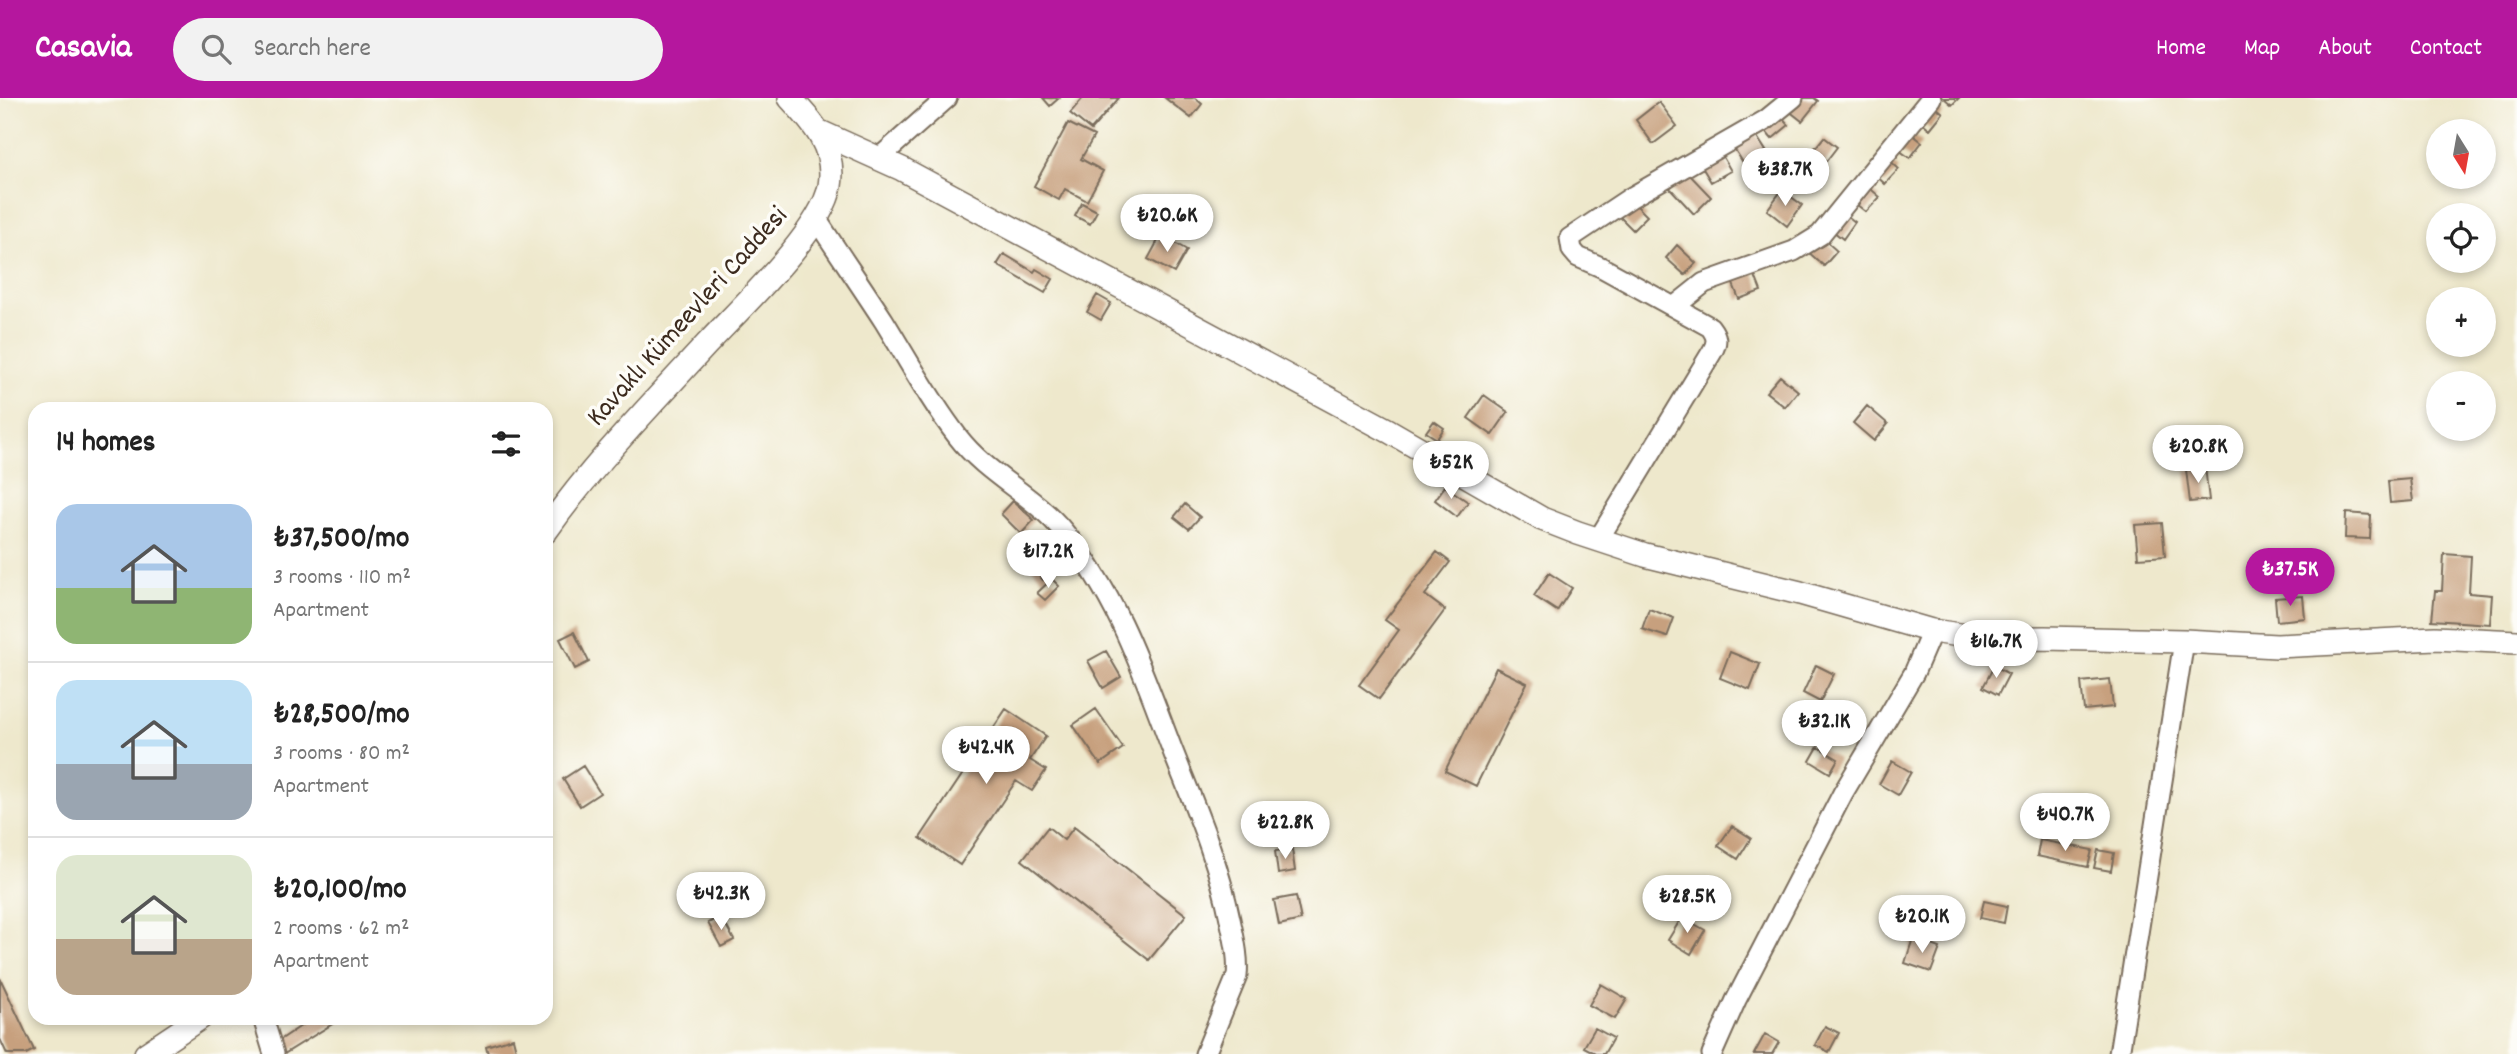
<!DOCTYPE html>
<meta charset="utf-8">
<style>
:root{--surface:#fff;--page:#f2f2f2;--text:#222;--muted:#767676;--line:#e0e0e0;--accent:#b5179e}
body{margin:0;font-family:Dekko,sans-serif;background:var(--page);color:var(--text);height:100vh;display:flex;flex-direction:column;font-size:26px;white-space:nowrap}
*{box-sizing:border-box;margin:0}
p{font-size:23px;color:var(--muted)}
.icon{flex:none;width:38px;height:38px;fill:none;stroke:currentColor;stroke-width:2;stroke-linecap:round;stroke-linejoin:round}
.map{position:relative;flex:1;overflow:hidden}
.drawer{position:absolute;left:28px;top:304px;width:525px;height:623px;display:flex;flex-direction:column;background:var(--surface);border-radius:21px;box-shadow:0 4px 10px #0003}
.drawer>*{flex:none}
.needle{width:46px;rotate:169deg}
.tools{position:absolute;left:2426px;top:21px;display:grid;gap:14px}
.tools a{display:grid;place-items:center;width:70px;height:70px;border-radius:50%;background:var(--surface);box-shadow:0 4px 10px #0003;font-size:35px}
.price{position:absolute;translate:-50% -60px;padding:0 16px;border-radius:24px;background:#fff;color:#222;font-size:23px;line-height:46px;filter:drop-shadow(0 2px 4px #0008)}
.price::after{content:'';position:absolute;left:50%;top:42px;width:21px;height:16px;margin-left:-10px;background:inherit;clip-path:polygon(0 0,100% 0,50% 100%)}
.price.on{background:var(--accent);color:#fff}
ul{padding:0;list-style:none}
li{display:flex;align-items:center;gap:21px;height:175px;padding:0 28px}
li+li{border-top:2px solid var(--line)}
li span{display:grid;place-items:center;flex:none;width:196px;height:140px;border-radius:21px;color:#555}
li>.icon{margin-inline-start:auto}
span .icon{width:84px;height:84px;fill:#fffc;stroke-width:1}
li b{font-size:30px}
h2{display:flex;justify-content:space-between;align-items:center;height:84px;padding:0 28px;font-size:30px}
header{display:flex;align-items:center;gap:42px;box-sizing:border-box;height:98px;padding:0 35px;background:var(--accent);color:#fff}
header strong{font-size:33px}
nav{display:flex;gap:38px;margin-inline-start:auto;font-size:24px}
.search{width:490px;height:63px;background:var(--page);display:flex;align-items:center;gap:18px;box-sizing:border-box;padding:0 24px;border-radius:38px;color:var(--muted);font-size:26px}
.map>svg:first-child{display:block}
.building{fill:#c7a07e}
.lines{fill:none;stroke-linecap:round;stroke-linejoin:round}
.minor-casing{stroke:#7a6c5b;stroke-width:23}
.tertiary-casing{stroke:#7a6c5b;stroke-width:26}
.minor{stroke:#fff;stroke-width:19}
.tertiary{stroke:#fff;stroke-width:23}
.labels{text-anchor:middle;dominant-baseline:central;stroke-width:7;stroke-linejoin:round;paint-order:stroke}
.street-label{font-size:28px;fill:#3b2a1e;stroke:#fdfcf7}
</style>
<header>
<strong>Casavia</strong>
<div class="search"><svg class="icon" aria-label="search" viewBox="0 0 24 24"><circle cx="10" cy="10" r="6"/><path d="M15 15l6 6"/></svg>Search here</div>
<nav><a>Home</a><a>Map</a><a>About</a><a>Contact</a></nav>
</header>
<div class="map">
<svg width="2517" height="956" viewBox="0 0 2517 956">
<rect width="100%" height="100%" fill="#fdfcf7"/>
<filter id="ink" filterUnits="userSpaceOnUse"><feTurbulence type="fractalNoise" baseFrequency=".0143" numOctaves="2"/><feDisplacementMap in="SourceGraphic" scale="14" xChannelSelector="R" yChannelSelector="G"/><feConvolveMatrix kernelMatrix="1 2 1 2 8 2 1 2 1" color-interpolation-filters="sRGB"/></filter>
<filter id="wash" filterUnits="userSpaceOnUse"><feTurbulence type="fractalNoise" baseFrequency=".00686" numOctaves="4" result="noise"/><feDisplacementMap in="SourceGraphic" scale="28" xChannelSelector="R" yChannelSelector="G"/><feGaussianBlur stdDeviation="1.57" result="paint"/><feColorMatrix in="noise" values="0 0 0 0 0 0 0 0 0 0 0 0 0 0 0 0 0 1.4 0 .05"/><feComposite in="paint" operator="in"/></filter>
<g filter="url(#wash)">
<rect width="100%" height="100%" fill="#eee8cc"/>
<g id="blocks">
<path class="building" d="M1043 0H1059L1050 8Z
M1083 0H1119L1091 32 1070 15Z
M1165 0H1195L1202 6 1191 20Z
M1797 0H1814L1818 3 1802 23 1788 12Z
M1944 0H1959L1952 7Z
M1659 4 1677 28 1653 46 1636 22Z
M1932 6 1943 15 1930 31 1919 22Z
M1777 14 1789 27 1772 41 1761 28Z
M1068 25 1094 38 1081 61 1103 73 1087 103 1065 91 1059 102 1034 88Z
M1908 33 1922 44 1910 60 1896 50Z
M1754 34 1766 53 1744 66 1732 47Z
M1824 39 1837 49 1824 66 1811 55Z
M1719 52 1731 73 1711 84 1699 64Z
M1887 60 1899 71 1885 86 1873 75Z
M1687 74 1711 99 1694 116 1670 90Z
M1865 86 1880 99 1866 114 1851 102Z
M1782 92 1802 107 1787 128 1767 112Z
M1633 104 1647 118 1633 132 1619 118Z
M1082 105 1097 113 1090 126 1075 118Z
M1841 113 1855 124 1843 141 1828 129Z
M1161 137 1187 152 1174 175 1148 161Z
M1819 137 1837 153 1824 168 1806 152Z
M1677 147 1696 165 1685 177 1666 160Z
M1004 156 1034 174 1036 171 1053 181 1045 195 997 167Z
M1752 170 1761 193 1739 201 1730 178Z
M1097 197 1111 205 1101 222 1087 214Z
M1780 278 1798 293 1785 309 1766 294Z
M1484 297 1508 314 1492 337 1468 320Z
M1867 308 1888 326 1874 343 1853 325Z
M1434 323 1444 330 1437 341 1426 334Z
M2205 369 2209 402 2190 404 2186 372Z
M2410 381 2413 403 2390 405 2388 383Z
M1445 388 1468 404 1457 419 1435 402Z
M1013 403 1034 422 1021 436 1001 416Z
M1185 406 1200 419 1189 431 1174 419Z
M2346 415 2371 417 2370 441 2345 440Z
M2162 425 2165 458 2138 460 2135 427Z
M1048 453 1061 467 1043 482 1031 468Z
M1437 454 1450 464 1425 497 1445 512 1379 601 1359 587 1399 532 1385 522Z
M2444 456 2471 458 2469 495 2492 497 2490 526 2432 522 2435 493H2442Z
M1549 475 1572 490 1557 513 1534 498Z
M1052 481 1059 488 1045 502 1037 495Z
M2303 498 2305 520 2277 523 2275 500Z
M1649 511 1674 520 1667 539 1642 531Z
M574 534 589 564 575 571 560 541Z
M1106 553 1121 579 1103 590 1088 563Z
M1730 554 1760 566 1750 592 1720 580Z
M1816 567 1834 576 1820 604 1803 595Z
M1994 568 2009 576 1998 597 1983 589Z
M1496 570 1527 585 1476 688 1445 673Z
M2110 581 2113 609 2084 612 2081 584Z
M1006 611 1046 638 1030 662 1046 672 1032 693 1016 683 960 767 920 740Z
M1096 611 1123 650 1100 666 1073 627Z
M1818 649 1838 661 1830 675 1810 663Z
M1892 663 1911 674 1898 697 1879 686Z
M583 668 600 695 580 708 563 681Z
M1732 728 1751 740 1738 761 1718 748Z
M1048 729 1064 742 1074 729 1186 817 1149 862 1022 762Z
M2040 742 2092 752 2088 769 2037 758Z
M1292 751 1295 773 1278 776 1275 753Z
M2098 752 2114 755 2111 773 2094 770Z
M1296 798 1301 822 1279 827 1274 802Z
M1984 803 2007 808 2004 825 1980 820Z
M721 818 734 842 721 849 708 825Z
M1682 819 1705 832 1691 856 1668 842Z
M1913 840 1940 850 1931 874 1905 865Z
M0 880 34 952 26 956H7L0 941Z
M1601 886 1627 901 1615 921 1589 907Z
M313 920H342L284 956 277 944Z
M1825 928 1839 935 1829 954 1815 947Z
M1595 930 1613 940 1604 956H1597L1584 949Z
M1765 936 1779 944 1772 956H1754Z
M513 940 517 956H488L486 948Z"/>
</g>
</g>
<g filter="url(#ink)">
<use href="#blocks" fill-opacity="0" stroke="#7a6c5b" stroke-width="2"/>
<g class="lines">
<defs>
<path id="minor" d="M878 61 947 0
M817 122C839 156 862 189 884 223 908 262 930 303 958 339 987 377 1034 397 1064 434 1120 502 1143 576 1174 656 1196 712 1218 762 1230 821 1234 840 1239 859 1237 878L1205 956
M1674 209 1704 185 1794 153 1820 137 1931 0
M1598 442 1712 254C1718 244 1717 238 1710 229L1601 169 1578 159 1572 152 1570 140 1630 100 1766 22 1793 0
M263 920 274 956
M1712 956 1736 902 1843 695 1914 575 1932 533
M2119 956 2184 543"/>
<path id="tertiary" d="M820 34 902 71 1389 333 1542 421 1578 435 1645 457 1800 495 1932 533 1988 541 2044 540 2184 543 2277 548 2435 540 2517 544
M546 433C593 366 651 307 706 247 739 211 822 134 830 88 836 50 814 26 790 0
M146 956 200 920"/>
</defs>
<use href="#minor" class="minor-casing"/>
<use href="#tertiary" class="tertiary-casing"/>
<use href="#minor" class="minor"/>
<use href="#tertiary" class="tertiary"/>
</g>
</g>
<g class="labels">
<g class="street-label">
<text transform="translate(689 220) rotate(-48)">Kavaklı Kümeevleri Caddesi</text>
</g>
</g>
</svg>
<div class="tools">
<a><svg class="needle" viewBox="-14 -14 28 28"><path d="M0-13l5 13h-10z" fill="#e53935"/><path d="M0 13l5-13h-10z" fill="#767676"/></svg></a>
<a><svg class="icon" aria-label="locate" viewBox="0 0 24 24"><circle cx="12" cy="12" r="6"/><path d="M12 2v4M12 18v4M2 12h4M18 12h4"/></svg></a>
<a>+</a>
<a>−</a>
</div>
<b class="price" style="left:1785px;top:110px">₺38.7K</b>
<b class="price" style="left:1167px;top:156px">₺20.6K</b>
<b class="price" style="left:2198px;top:387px">₺20.8K</b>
<b class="price" style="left:1451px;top:403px">₺52K</b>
<b class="price" style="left:1048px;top:492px">₺17.2K</b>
<b class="price on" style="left:2290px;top:510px">₺37.5K</b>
<b class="price" style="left:1996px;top:582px">₺16.7K</b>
<b class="price" style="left:1824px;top:662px">₺32.1K</b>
<b class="price" style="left:986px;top:688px">₺42.4K</b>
<b class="price" style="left:2065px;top:755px">₺40.7K</b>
<b class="price" style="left:1285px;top:763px">₺22.8K</b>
<b class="price" style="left:721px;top:834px">₺42.3K</b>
<b class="price" style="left:1687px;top:837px">₺28.5K</b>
<b class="price" style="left:1922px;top:857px">₺20.1K</b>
<section class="drawer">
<h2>14 homes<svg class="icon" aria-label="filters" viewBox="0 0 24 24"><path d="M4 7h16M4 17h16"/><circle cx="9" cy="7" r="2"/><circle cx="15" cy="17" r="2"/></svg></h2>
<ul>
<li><span style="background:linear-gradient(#a9c7e8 60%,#8fb573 0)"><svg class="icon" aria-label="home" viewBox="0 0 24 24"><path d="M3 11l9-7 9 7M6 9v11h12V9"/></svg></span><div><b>₺37,500/mo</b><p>3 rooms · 110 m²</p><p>Apartment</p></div></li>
<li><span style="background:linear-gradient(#bfe0f5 60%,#9aa5b1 0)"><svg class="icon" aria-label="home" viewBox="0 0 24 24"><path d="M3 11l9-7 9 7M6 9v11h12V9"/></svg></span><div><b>₺28,500/mo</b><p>3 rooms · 80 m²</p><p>Apartment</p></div></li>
<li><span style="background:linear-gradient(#dfe7d0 60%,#b9a48a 0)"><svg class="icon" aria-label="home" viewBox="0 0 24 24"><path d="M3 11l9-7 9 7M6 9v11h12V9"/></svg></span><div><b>₺20,100/mo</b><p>2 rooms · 62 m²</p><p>Apartment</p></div></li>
</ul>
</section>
</div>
